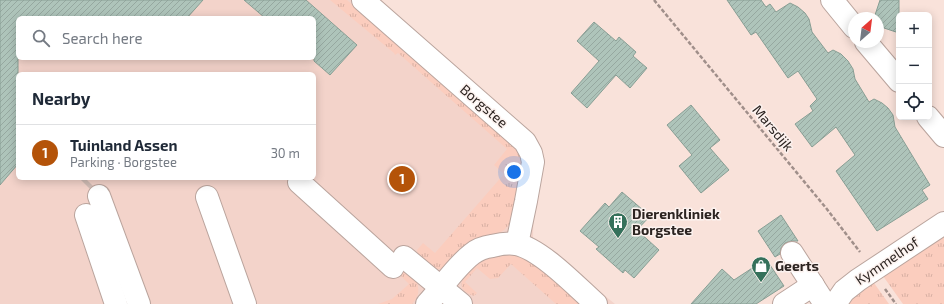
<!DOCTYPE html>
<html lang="en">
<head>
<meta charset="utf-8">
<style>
	:root { --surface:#fff; --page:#f6f6f7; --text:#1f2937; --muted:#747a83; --line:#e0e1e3; --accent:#b45309 }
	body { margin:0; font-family:"Exo 2",sans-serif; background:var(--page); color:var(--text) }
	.controls { position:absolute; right:12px; top:12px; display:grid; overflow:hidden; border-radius:6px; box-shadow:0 2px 10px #0003 }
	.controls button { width:36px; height:36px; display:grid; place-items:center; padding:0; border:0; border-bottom:1px solid var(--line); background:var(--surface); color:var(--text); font:20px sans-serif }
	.compass { position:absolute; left:848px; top:12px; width:36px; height:36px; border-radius:50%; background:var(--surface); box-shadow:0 2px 10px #0003; rotate:28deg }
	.you { position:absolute; left:514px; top:172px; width:14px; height:14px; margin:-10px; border:3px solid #fff; border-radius:50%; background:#1a73e8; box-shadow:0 0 0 6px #1a73e833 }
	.badge { display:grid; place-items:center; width:26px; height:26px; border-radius:50%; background:var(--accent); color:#fff; font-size:13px; font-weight:700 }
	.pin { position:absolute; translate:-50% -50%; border:2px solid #fff; box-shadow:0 1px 4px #0006 }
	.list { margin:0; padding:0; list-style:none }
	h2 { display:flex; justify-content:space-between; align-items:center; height:52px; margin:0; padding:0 16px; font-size:17px }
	h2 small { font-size:13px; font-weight:400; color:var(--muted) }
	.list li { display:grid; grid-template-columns:26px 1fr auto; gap:12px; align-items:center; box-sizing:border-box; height:56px; padding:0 16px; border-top:1px solid var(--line) }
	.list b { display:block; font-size:15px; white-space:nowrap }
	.list p { margin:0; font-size:13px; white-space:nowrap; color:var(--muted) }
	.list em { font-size:13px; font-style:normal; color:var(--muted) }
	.icon { flex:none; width:22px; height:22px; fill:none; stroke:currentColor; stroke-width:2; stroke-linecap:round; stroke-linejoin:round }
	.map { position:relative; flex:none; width:944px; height:304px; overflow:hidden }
	.search { position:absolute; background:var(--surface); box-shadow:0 2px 10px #0003; left:16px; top:16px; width:300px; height:44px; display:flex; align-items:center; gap:10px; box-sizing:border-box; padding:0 14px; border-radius:6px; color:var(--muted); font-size:15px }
	.panel { position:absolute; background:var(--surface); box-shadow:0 2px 10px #0003; left:16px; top:72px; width:300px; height:108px; border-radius:6px }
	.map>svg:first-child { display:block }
	.built { fill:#f3d3ca; fill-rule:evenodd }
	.grass { fill:url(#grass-tufts) }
	.building { fill:url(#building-hatch); stroke:#889e94 }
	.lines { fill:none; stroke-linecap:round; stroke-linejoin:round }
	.minor-tunnel { stroke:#d0bcb5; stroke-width:22; stroke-dasharray:22 11; stroke-linecap:butt }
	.minor-casing { stroke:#baa49d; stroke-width:24 }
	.path { stroke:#a08f8a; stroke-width:2.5; stroke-dasharray:4 2; stroke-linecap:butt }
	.minor { stroke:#fff; stroke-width:22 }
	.labels { text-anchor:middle; stroke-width:3; stroke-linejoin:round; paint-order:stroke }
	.street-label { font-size:14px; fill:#2c2421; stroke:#fcf2ef }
	.poi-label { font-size:14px; font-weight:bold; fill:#2c2421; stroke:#fcf2ef; text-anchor:start }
</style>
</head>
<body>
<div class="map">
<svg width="944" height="304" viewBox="0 0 944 304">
	<defs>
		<pattern id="grass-tufts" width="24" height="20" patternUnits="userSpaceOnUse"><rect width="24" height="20" fill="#fbcdbe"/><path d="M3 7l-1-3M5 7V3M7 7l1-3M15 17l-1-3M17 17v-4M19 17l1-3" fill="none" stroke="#d7b0a3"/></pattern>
		<pattern id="building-hatch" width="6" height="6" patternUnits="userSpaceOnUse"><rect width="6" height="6" fill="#aec4ba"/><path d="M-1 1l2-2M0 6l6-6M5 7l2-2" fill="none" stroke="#96a8a0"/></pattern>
	</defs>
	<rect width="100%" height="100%" fill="#f9e2da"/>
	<path class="built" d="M 0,0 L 352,0 L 535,151 L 533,238 L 615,304 L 0,304 ZM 18,18 L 314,18 L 314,58 L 18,58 ZM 18,74 L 314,74 L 314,178 L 18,178 Z"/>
	<g class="grass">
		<polygon points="330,0 347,0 517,148 523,166 511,223 504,230 491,238 467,245 461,248 449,265 443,269 436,269 418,256 417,250 423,243 435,253 504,174 494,165 507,149 398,53 395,55 394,53"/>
		<polygon points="944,237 944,304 903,304 883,276 941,238"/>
		<path d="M 503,255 C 507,255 512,255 516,256 C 539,262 564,289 582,304 L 556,304 L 511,264 L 498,278 L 490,279 L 477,268 L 465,282 L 477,293 L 474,296 C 448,288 469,269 482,261 C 488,258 496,256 503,255 Z"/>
		<path d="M 403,269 L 415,277 C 419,288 421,294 412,304 L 378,304 L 392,299 L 409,284 L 396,271 Z"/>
		<polygon points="874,283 889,304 847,304 853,297"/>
	</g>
	<g class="building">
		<polygon points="0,0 203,0 187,18 18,18 18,164 0,185"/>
		<polygon points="244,0 306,0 357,45 330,75 314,61 314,18 265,18"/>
		<polygon points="727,0 761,0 766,7 770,4 776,12 790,3 798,7 805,13 809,19 812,32 828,53 833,50 841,54 848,61 853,69 855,79 869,102 874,99 882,103 888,108 893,115 895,127 930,185 922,190 928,199 877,231 836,171 855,155 836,127 812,147 795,124 813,111 810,106 817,99 798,71 788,78 756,32 751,35"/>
		<polygon points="880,0 899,0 899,33 878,26 878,18 874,18"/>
		<polygon points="594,22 616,41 619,37 636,52 633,56 647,68 630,88 616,75 587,108 571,93 599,61 577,41"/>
		<polygon points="691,105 720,140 710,148 729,170 701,193 679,166 692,155 667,125"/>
		<polygon points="622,192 650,216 637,230 659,250 634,278 625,270 623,273 596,249 599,247 580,231 605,203 609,207"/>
		<polygon points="781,215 798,241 791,241 785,243 781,248 780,254 775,257 758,231"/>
		<polygon points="766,259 784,286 756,304 691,304 722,269 734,280"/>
	</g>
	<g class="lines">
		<polyline class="minor-tunnel" points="82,181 85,178"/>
		<defs>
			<g id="minor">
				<polyline points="363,0 525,142 531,153 533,162 526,201 517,244"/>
				<polyline points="832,0 854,27"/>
				<polyline points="866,42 899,81"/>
				<polyline points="928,117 944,136"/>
				<polyline points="299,182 393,267"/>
				<polyline points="99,196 139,304"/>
				<polyline points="207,197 245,304"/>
				<polyline points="86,215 116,304"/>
				<polyline points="792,253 825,304"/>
				<polyline points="404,257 461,304"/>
				<path d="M 427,304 C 442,288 455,267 472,254 C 477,250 485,247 492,246 C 500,244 508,243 516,244 C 541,249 577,287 596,304"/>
				<polyline points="784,304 813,285"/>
				<polyline points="835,304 844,291 858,280 944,223"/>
			</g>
		</defs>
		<use href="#minor" class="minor-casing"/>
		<g class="path">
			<polyline points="654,0 826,208 860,252"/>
			<polyline points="885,289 896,304"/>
		</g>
		<use href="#minor" class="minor"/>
	</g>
	<defs>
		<symbol id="building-pin" viewBox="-11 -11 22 30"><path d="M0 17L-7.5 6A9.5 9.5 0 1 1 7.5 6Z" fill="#35715b" stroke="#fcf2ef"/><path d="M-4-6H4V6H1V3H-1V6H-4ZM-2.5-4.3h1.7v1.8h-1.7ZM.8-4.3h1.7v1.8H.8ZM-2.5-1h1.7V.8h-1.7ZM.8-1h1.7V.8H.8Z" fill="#fff"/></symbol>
		<symbol id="shop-pin" viewBox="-11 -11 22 30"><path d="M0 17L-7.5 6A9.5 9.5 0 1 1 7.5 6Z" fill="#35715b" stroke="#fcf2ef"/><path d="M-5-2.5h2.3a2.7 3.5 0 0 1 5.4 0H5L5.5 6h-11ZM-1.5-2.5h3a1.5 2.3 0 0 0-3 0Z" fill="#fff"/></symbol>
	</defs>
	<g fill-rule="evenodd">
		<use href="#building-pin" x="607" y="211" width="22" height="30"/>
		<use href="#shop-pin" x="750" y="255" width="22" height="30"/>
	</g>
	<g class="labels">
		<g class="street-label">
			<text transform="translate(484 106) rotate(41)" y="5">Borgstee</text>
			<text transform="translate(773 128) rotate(50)" y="5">Marsdijk</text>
			<text transform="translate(887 261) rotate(-34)" y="5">Kymmelhof</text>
		</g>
		<g class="poi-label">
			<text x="632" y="219">Dierenkliniek<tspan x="632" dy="16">Borgstee</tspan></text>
			<text x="775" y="271">Geerts</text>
		</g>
	</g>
</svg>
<div class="controls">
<button>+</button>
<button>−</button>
<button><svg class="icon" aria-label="locate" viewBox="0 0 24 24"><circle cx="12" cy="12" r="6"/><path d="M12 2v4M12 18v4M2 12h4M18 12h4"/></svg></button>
</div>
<svg class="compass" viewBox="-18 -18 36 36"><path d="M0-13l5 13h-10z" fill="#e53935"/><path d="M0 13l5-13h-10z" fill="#747a83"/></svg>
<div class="you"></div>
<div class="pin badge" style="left:402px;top:179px">1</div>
<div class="search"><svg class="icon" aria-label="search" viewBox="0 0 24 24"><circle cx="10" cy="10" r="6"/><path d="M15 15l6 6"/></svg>Search here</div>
<section class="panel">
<h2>Nearby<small></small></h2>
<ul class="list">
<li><span class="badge">1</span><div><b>Tuinland Assen</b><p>Parking · Borgstee</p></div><em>30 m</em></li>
</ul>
</section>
</div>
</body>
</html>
